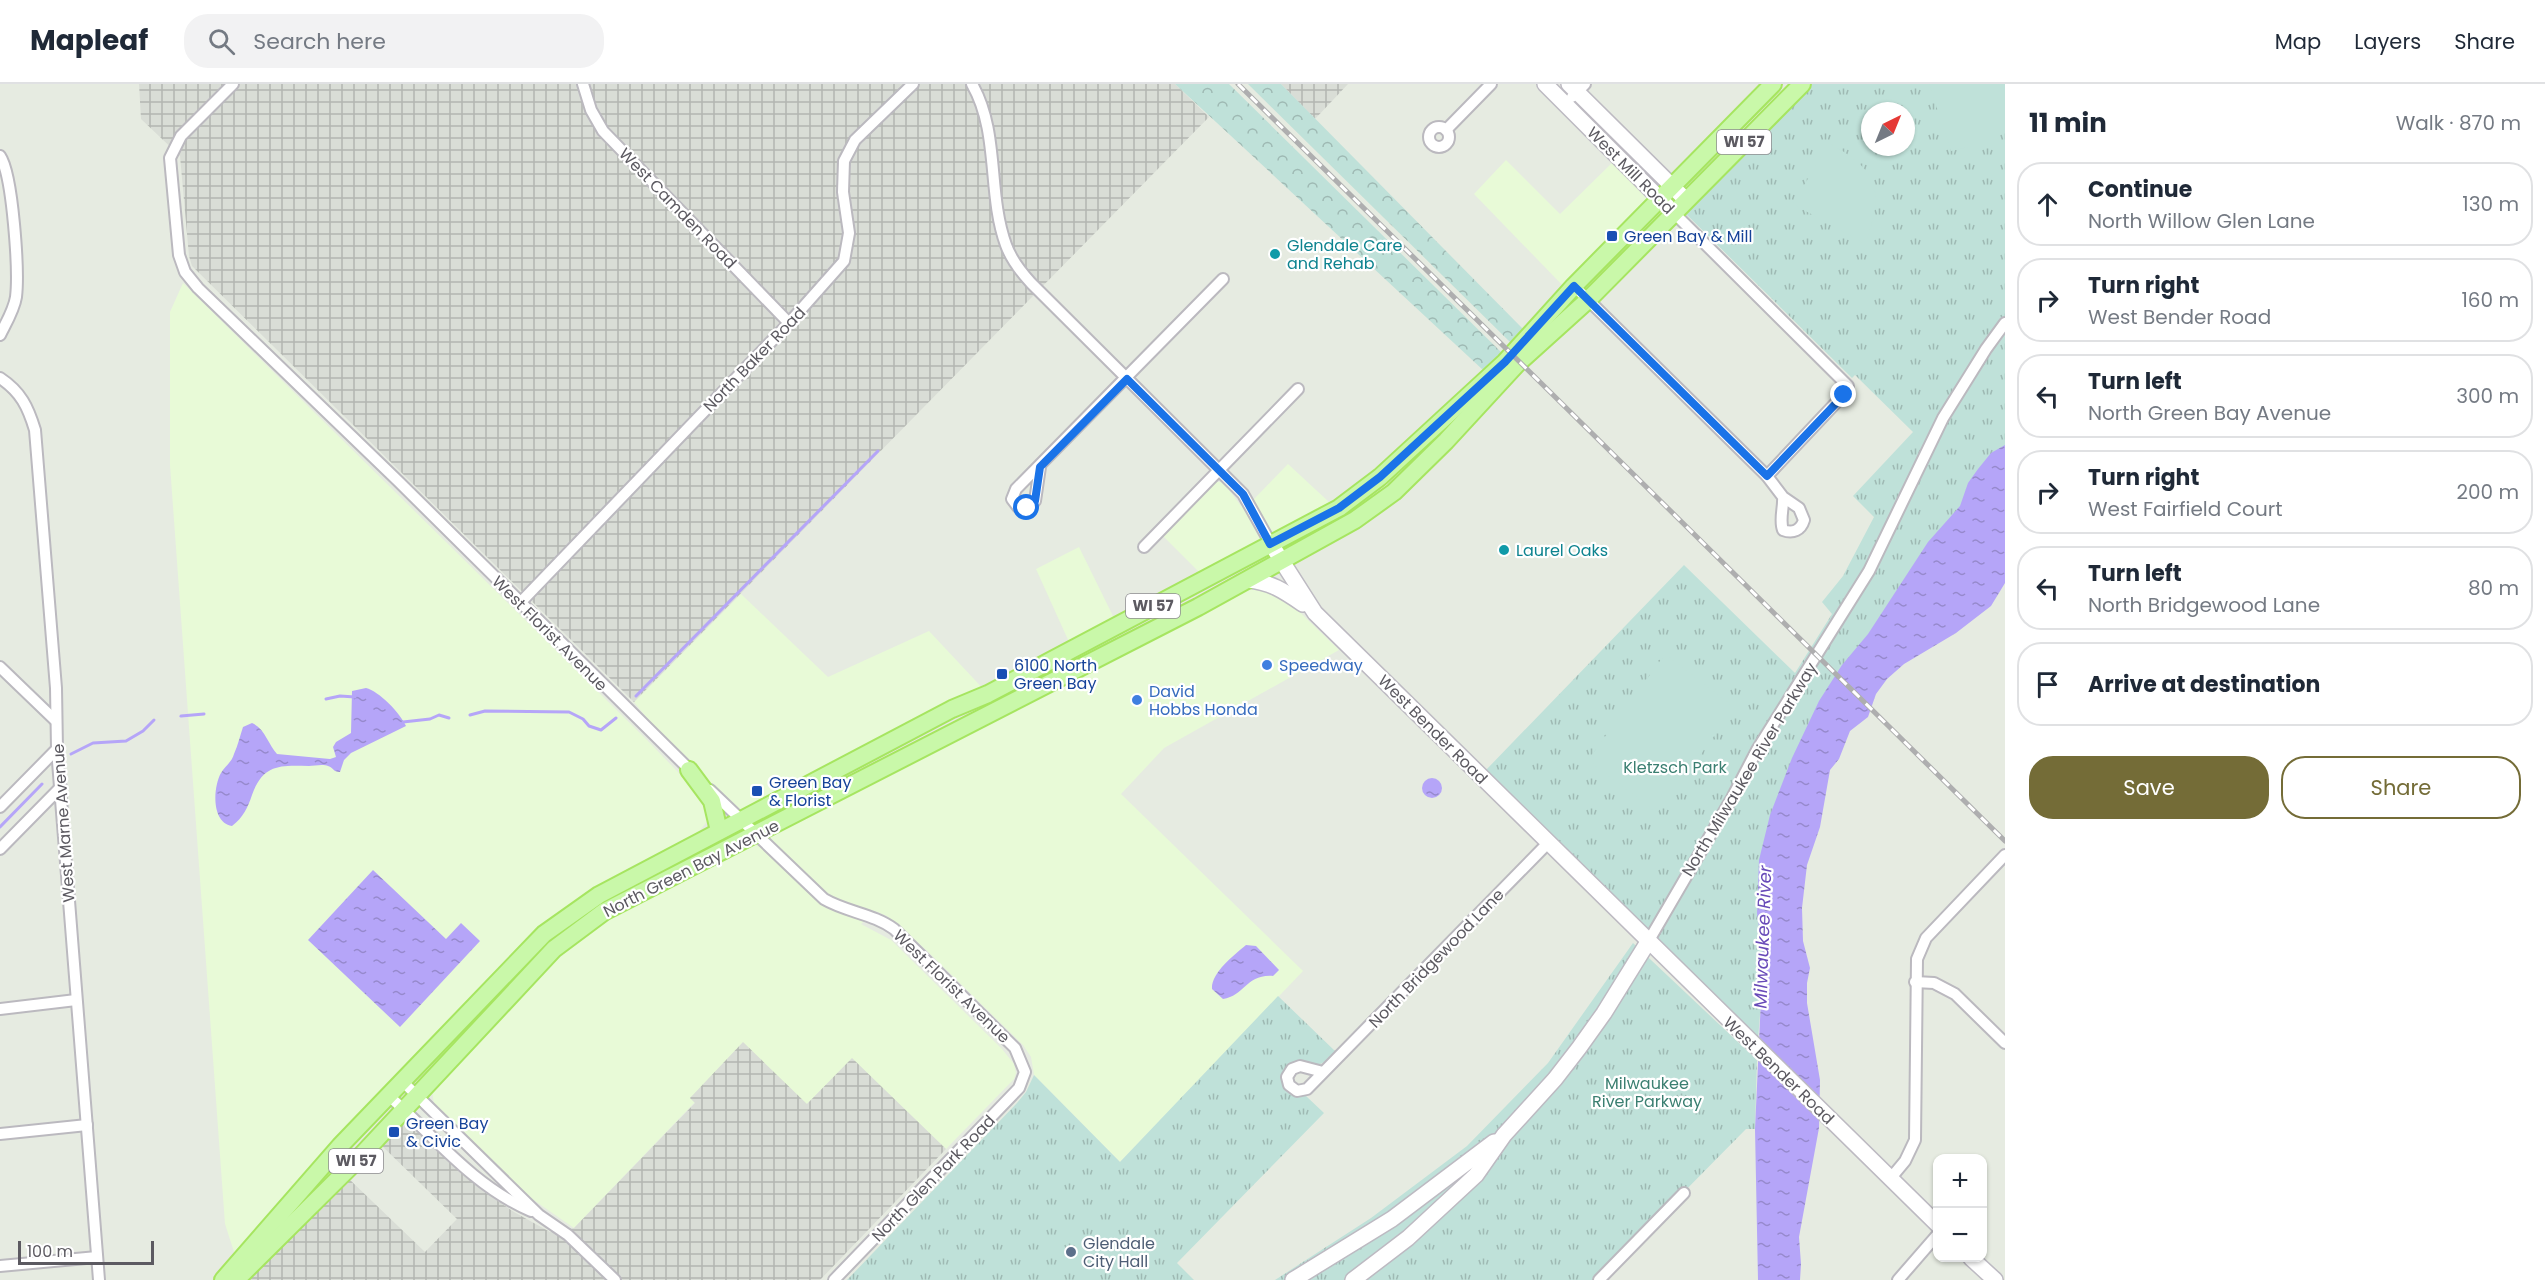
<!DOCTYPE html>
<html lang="en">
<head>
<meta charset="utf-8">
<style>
	:root { --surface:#fff; --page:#f2f2f3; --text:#1f2937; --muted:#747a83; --line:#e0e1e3; --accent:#746c37 }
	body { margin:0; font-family:Poppins,sans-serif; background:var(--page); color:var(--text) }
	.controls { position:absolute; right:18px; bottom:18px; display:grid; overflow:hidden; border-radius:12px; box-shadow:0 2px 4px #0004 }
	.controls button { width:54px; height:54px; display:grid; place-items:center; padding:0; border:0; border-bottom:2px solid var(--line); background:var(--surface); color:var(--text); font:30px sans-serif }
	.compass { position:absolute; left:1861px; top:18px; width:54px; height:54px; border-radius:50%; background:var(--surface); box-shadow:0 2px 4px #0004; rotate:43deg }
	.scale { position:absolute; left:18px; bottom:15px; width:136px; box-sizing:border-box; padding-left:6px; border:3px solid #5c5a61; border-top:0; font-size:16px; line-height:21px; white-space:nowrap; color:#5c5a61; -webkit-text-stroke:4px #fff; paint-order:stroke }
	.stop { position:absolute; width:18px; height:18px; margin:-14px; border:4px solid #1a73e8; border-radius:50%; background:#fff }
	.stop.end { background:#1a73e8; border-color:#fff; box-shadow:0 2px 6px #0008 }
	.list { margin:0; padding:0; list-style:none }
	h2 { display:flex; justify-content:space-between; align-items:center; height:78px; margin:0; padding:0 24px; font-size:26px }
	h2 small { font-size:20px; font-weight:400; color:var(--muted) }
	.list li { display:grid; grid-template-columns:39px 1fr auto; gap:18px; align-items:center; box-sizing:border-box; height:84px; margin:0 12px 12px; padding:0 12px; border:2px solid var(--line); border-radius:24px }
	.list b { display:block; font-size:22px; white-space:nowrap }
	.list p { margin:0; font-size:20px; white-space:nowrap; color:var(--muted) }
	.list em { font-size:20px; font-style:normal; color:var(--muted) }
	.actions { display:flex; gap:12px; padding:18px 24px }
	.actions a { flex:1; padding:14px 0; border:2px solid var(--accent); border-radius:24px; text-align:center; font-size:21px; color:var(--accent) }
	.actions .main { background:var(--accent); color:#fff }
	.icon { flex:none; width:33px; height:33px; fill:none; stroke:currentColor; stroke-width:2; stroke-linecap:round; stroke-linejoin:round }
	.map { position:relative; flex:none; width:2005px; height:1196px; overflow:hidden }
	header { display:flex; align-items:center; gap:36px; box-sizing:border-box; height:84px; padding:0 30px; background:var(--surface); border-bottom:2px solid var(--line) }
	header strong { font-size:28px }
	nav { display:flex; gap:33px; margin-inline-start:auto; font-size:21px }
	.search { width:420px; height:54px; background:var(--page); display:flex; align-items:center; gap:15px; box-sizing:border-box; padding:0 21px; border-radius:24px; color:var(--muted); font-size:22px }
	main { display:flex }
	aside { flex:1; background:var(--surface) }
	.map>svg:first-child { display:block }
	.commercial { fill:#e8fad7 }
	.industrial { fill:url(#industrial-grid) }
	.forest { fill:url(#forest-crowns) }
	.park { fill:url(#park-tufts); fill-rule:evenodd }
	.pitch { fill:#bfe1d9 }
	.water { fill:url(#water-ripples) }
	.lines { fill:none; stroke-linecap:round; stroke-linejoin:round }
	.stream { stroke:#b5a5f8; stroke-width:3 }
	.street-casing { stroke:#bbb9bf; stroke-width:14 }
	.secondary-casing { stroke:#bdbac2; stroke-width:18 }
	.primary-casing { stroke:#a6e560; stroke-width:20 }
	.street { stroke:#fff; stroke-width:10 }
	.secondary { stroke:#fff; stroke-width:15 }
	.primary { stroke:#c9f8a9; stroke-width:16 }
	.rail-casing { stroke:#aeaeaf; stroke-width:5 }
	.rail { stroke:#fff; stroke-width:3; stroke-dasharray:9; stroke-linecap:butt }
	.route { stroke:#1a73e8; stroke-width:8 }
	.transit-dot { fill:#1a4fb4; stroke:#fff; stroke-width:2 }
	.culture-dot { fill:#0f9aa8; stroke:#fff; stroke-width:2 }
	.shop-dot { fill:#3f7fe0; stroke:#fff; stroke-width:2 }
	.service-dot { fill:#5c6f8a; stroke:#fff; stroke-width:2 }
	.labels { text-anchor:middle; stroke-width:4.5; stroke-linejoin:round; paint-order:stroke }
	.shield { fill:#fff; stroke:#8d8c90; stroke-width:1.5 }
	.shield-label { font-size:15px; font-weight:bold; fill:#5c5a61 }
	.street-label { font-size:16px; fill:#5c5a61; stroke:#fff }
	.transit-label { font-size:16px; fill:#164399; stroke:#fff; text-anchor:start }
	.culture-label { font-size:16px; fill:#0d838f; stroke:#fff; text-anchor:start }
	.shop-label { font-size:16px; fill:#366cbe; stroke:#fff; text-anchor:start }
	.park-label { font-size:16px; fill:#3b7f71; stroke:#fff }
	.service-label { font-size:16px; fill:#4e5e75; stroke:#fff; text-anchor:start }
	.water-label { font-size:18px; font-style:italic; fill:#684ab8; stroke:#fff }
</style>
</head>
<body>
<header>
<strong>Mapleaf</strong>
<div class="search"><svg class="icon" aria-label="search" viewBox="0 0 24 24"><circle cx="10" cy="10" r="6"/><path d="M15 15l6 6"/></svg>Search here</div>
<nav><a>Map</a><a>Layers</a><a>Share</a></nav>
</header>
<main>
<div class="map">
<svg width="2005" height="1196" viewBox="0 0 2005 1196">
	<defs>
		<pattern id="industrial-grid" width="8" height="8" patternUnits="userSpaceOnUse" patternTransform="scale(1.5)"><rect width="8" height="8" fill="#d9ddd6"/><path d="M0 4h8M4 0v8" fill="none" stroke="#b3b6b1"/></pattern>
		<pattern id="forest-crowns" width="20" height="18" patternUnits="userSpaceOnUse" patternTransform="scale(1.5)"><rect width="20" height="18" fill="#bfe1d9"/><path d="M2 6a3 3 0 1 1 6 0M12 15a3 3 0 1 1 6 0" fill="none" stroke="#9eb9b3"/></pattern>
		<pattern id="park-tufts" width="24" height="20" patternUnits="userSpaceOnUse" patternTransform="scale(1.5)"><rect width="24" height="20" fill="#bfe1d9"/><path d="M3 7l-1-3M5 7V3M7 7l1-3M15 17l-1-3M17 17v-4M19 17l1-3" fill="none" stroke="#9eb9b3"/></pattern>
		<pattern id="water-ripples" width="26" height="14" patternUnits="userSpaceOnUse" patternTransform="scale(1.5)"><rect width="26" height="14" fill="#b5a5f8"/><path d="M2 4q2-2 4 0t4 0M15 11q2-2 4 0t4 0" fill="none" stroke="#9689cc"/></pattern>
	</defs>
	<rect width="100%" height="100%" fill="#e6ebe1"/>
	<g class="commercial">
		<polygon points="1618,73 1659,114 1569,208 1474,110 1506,76 1560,130"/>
		<polygon points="183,199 647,656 705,716 709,735 697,750 629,784 584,811 544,841 512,870 368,1023 236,1174 225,1140 170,381 170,228"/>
		<polygon points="1288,380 1329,418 1292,442 1200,489 1163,452 1215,398 1223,398 1241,422 1254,415"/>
		<polygon points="1079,463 1114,534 1069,558 1036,485"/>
		<polygon points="1255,501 1283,512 1339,566 1164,664 1121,710 1303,887 1120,1078 1034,991 1031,973 1023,961 923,863 887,832 875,827 861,840 891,856 1002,965 1014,980 1016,989 1014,995 946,1065 852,975 807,1020 690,1014 695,1018 574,1144 525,1110 434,1020 432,1006 531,899 566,868 608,835 1242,505"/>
		<polygon points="741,510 828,593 929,547 988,610 740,735 689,686 634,618"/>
	</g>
	<g class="industrial">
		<polygon points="139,0 1175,0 1209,33 634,618 192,182 189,172 180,72 141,35"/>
		<polygon points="1281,0 1348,0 1315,35"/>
		<polygon points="743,958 807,1020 852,974 946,1065 820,1196 243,1196 348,1094 425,1168 457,1135 380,1060 403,1040 416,1044 480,1105 514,1128 550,1148 574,1144 695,1019 690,1014"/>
	</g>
	<g class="forest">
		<polygon points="1175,0 1229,0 1502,269 1483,286"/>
		<polygon points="1248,0 1281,0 1526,248 1510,258"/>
	</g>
	<g class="park">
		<path d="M 1812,0 L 2005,0 L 2005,423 L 1833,638 L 1761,919 L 1758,955 L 1486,686 L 1684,481 L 1795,589 L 1832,530 L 1822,518 L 1843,492 L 1874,433 L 1853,412 L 1913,348 L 1855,291 L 1852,294 L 1685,129 ZM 1870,27 L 1906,27 L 1906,63 L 1870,63 Z"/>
		<polygon points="1633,859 1757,976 1755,1045 1746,1045 1597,1196 1275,1196 1371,1134 1467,1062 1548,979"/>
		<path d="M 1278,912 L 1335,967 C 1331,971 1326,978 1320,980 C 1306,984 1302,970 1287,984 L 1296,1011 L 1306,1012 L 1324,1029 L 1177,1179 L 1194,1196 L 847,1196 L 1017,1019 L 1026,1008 L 1034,991 L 1120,1078 Z"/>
	</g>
	<g class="pitch">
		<polygon points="1929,0 2005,0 2005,26 1991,47 1973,62 1951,67"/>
		<path d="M 1829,59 C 1880,87 1884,107 1865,160 L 1793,120 Z"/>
		<polygon points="1665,570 1735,624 1657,729 1588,676"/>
	</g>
	<g class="water">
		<polygon points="2005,361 2005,499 1991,522 1956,549 1904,580 1887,595 1876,610 1868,633 1850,647 1839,675 1830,686 1820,743 1807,781 1802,824 1803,857 1810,884 1807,899 1807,919 1820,996 1819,1044 1799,1153 1801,1180 1800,1196 1758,1196 1755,1045 1763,871 1757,829 1759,776 1770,731 1792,674 1819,617 1842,581 1868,550 1928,458 1960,422 1968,399 1978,385 1991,369"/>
		<path d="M 366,604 C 379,607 400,629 406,642 L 351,669 L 344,676 L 340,688 C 333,688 334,684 328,682 C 323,680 314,682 309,682 C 280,681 263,680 252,711 C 248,723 243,734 232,742 C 211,739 213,703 221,689 C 225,682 232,678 234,670 C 238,661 240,652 243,643 L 252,639 C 265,645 268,660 277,670 L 330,675 L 336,673 L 333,663 L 336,658 L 351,649 L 352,607 Z"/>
		<circle cx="1432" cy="704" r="10"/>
		<polygon points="373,786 446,855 461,839 480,857 400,943 308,856"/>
		<path d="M 1246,861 L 1256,862 L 1279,886 L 1273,892 C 1246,890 1245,912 1223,915 L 1212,905 C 1211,889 1234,871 1246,861 Z"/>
	</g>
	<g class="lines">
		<g class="stream">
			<polyline points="636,612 878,367"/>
			<polyline points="326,615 340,612 355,613"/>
			<polyline points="470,631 485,627 569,628 583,635 589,642 601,646 616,634"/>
			<polyline points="181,632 204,630"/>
			<polyline points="403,638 430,635 439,631 449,634"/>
			<polyline points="71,670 93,659 126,657 143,647 154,636"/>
			<polyline points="0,743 42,700"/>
		</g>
		<defs>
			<g id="street">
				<polyline points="233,0 181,52 170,74 179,171 185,188 198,204 397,396 693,689"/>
				<polyline points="583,0 591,26 603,47 789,239"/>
				<path d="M 972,0 C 1000,49 987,109 1006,161 C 1011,175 1021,188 1031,199 L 1243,410 L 1271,460"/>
				<polyline points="1572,13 1585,0"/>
				<circle cx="1439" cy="53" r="10"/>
				<polyline points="1446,46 1491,0"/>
				<path d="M 0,72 C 13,91 19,188 16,213 C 14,226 6,239 0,251"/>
				<polyline points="1674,129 1848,302 1848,306 1767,392"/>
				<path d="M 1574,202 L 1767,392 L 1783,413 L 1799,424 L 1804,436 C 1801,446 1793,450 1783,446 C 1779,436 1784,423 1783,413"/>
				<path d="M 0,294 C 21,308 28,323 35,346 L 56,604 L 57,665 L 99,1196"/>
				<polyline points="1040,383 1035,417 1027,424 1018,423 1012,415 1016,405 1223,195"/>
				<polyline points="1144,463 1298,305"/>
				<polyline points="520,519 789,239 844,177 849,149 843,108 844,77 855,56 913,0"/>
				<polyline points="0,583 55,636"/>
				<path d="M 710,706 L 824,815 C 846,828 874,830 894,845 L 1015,964 L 1025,988 L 1019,1004 L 834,1196"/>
				<polyline points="0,723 57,665"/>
				<polyline points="0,765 61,703"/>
				<polyline points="1648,858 1732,714 1757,666 1869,487 1943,334 1986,265 2005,239"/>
				<polyline points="1915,898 1934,899 1955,910 2005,959"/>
				<polyline points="0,925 76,916"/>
				<polyline points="1323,988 1300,982 1292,985 1287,993 1289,1001 1297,1007 1307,1005 1548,759"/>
				<polyline points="402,997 539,1131 568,1151 615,1196"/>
				<path d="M 388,1011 C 434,1052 473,1102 531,1127"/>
				<polyline points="0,1050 87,1041"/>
				<polyline points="1890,1095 1905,1077 1915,1056 1917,875 1926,854 2005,771"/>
				<polyline points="0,1182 97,1173"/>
				<polyline points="1599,1196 1684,1109"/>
				<polyline points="1898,1196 1938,1150"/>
			</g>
			<g id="secondary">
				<polyline points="1545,0 1674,129"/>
				<polyline points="1569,0 1686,116"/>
				<polyline points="1271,460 1315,529 1938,1141"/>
				<path d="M 1248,496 C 1271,498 1284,507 1303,520"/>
				<polyline points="1971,1174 1995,1196"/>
				<polyline points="1293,1196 1392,1135 1494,1058"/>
				<polyline points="1353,1196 1408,1154 1476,1091 1504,1051 1555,995 1579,964 1604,929 1648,858"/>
			</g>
			<g id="primary">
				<polyline points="689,686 712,717 719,747"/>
				<polyline points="223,1196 340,1062 544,850 599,811 952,625 988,610 1339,424 1380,393 1505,278 1574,202 1773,0"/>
				<polyline points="236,1196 356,1077 554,865 605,827 1198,523 1355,436 1394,408 1446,357 1517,280 1588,216 1802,0"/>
			</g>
		</defs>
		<use href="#street" class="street-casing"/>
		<use href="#secondary" class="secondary-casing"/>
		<use href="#primary" class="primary-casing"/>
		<use href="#street" class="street"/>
		<use href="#secondary" class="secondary"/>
		<use href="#primary" class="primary"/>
		<defs>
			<polyline id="rail" points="1238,0 2005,757"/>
		</defs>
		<use href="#rail" class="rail-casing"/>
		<use href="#rail" class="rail"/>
	</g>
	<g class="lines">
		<polyline class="route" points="1027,424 1035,417 1040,383 1127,295 1243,410 1270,460 1339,424 1380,393 1505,278 1574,202 1767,392 1844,311"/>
	</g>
	<g class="transit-dot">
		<rect x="1606" y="146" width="12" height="12" rx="3"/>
		<rect x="996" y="584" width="12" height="12" rx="3"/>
		<rect x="751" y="701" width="12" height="12" rx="3"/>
		<rect x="388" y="1042" width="12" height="12" rx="3"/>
	</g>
	<g class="culture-dot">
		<circle cx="1275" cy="170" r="6"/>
		<circle cx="1504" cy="466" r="6"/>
	</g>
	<g class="shop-dot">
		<circle cx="1267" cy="581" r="6"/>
		<circle cx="1137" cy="616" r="6"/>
	</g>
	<circle class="service-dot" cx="1071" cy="1168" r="6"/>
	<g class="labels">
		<g class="shield">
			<rect x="1717" y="46" width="54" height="24" rx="4.5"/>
			<rect x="1126" y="510" width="54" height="24" rx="4.5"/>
			<rect x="329" y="1065" width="54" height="24" rx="4.5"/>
		</g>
		<g class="shield-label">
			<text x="1744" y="63">WI 57</text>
			<text x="1153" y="527">WI 57</text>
			<text x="356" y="1082">WI 57</text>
		</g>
		<g class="street-label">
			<text transform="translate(1631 86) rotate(45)" y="6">West Mill Road</text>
			<text transform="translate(678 124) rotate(46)" y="6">West Camden Road</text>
			<text transform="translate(754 275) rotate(-46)" y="6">North Baker Road</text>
			<text transform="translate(550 549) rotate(45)" y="6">West Florist Avenue</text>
			<text transform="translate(1433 645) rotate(45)" y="6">West Bender Road</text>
			<text transform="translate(1749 685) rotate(-59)" y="6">North Milwaukee River Parkway</text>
			<text transform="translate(63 739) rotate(-94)" y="6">West Marne Avenue</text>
			<text transform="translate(691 784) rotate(-27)" y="6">North Green Bay Avenue</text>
			<text transform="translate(1436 874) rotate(-46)" y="6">North Bridgewood Lane</text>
			<text transform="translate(952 902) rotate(44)" y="6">West Florist Avenue</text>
			<text transform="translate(1779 986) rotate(44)" y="6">West Bender Road</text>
			<text transform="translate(933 1094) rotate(-46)" y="6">North Glen Park Road</text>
		</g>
		<g class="transit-label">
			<text x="1624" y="158">Green Bay &amp; Mill</text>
			<text x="1014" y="587">6100 North<tspan x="1014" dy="18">Green Bay</tspan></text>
			<text x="769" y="704">Green Bay<tspan x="769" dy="18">&amp; Florist</tspan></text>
			<text x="406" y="1045">Green Bay<tspan x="406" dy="18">&amp; Civic</tspan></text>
		</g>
		<g class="culture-label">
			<text x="1287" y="167">Glendale Care<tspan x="1287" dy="18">and Rehab</tspan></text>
			<text x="1516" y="472">Laurel Oaks</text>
		</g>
		<g class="shop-label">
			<text x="1279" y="587">Speedway</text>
			<text x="1149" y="613">David<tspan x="1149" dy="18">Hobbs Honda</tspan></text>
		</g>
		<g class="park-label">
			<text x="1675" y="689">Kletzsch Park</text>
			<text x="1647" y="1005">Milwaukee<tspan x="1647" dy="18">River Parkway</tspan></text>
		</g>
		<g class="service-label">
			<text x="1083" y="1165">Glendale<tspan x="1083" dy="18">City Hall</tspan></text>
		</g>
		<g class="water-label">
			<text transform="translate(1763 853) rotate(-88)" y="6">Milwaukee River</text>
		</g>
	</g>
</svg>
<div class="controls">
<button>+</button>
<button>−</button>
</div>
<svg class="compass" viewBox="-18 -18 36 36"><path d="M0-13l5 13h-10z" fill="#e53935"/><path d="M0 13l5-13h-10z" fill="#747a83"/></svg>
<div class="scale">100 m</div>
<div class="stop" style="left:1027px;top:424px"></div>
<div class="stop end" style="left:1844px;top:311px"></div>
</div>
<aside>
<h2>11 min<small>Walk · 870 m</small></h2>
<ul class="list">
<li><svg class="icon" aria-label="ahead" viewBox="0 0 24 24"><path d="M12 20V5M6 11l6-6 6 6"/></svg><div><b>Continue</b><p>North Willow Glen Lane</p></div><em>130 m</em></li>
<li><svg class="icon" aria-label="right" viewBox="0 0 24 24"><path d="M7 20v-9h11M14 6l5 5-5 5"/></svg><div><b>Turn right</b><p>West Bender Road</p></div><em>160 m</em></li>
<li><svg class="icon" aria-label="left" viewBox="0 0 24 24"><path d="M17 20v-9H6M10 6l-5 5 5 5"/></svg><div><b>Turn left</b><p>North Green Bay Avenue</p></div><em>300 m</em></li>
<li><svg class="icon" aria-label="right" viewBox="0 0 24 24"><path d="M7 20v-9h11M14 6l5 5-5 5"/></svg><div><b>Turn right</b><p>West Fairfield Court</p></div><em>200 m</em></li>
<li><svg class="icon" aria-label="left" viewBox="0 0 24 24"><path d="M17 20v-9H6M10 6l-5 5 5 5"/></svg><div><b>Turn left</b><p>North Bridgewood Lane</p></div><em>80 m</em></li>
<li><svg class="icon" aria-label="arrive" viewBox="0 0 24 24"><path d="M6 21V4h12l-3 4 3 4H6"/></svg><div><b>Arrive at destination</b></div></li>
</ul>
<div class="actions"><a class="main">Save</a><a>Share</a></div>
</aside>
</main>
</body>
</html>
